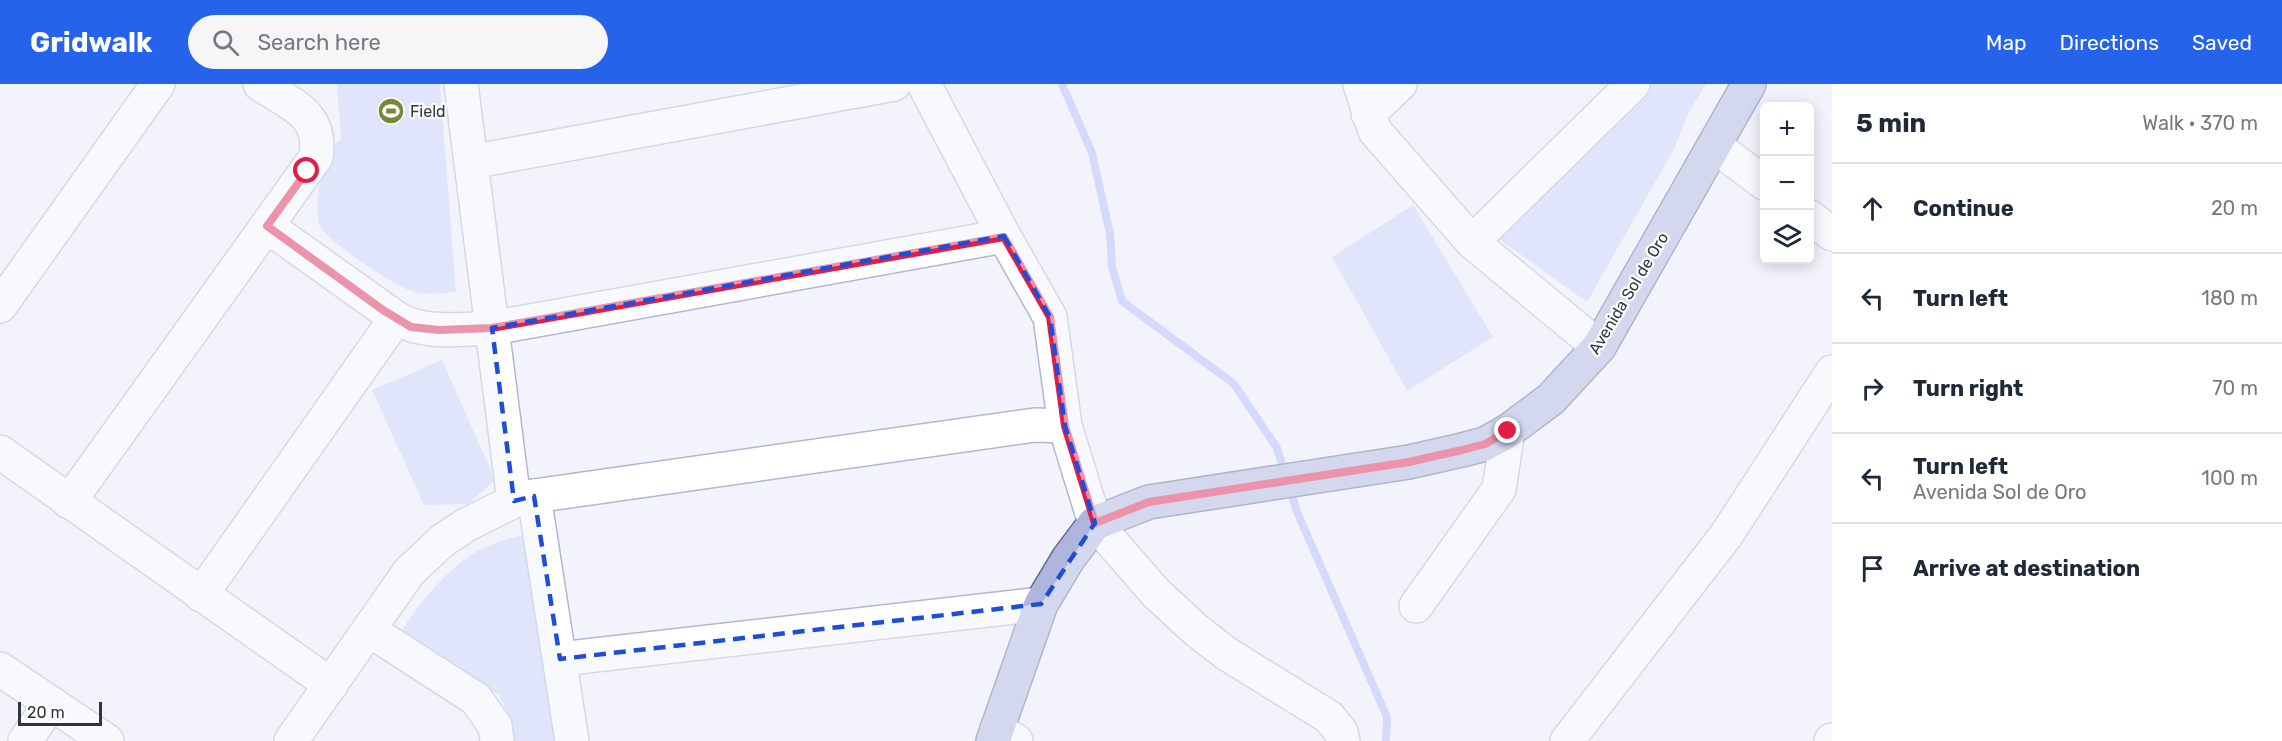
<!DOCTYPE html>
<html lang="en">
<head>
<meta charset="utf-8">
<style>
	:root { --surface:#fff; --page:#f6f6f7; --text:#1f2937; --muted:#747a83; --line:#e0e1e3; --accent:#2563eb }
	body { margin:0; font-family:Rubik,sans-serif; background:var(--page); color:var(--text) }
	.controls { position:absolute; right:18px; top:18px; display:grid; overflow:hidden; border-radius:9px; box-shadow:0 3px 15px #0003 }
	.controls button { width:54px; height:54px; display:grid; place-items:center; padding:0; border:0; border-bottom:2px solid var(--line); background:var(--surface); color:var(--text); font:30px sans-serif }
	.scale { position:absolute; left:18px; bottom:15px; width:84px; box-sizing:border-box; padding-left:6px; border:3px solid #323440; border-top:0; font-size:16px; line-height:21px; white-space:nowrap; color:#323440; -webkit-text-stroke:4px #fff; paint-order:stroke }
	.stop { position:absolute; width:18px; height:18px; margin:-14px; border:4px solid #e11d48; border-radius:50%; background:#fff }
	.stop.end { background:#e11d48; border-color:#fff; box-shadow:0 2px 6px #0008 }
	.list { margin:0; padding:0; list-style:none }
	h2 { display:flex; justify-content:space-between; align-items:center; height:78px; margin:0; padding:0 24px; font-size:26px }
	h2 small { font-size:20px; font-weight:400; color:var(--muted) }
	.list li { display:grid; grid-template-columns:39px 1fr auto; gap:18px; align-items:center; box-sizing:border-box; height:90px; padding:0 24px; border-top:2px solid var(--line) }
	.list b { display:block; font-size:22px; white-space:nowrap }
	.list p { margin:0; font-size:20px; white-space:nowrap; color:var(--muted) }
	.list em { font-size:20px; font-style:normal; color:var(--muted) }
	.icon { flex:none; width:33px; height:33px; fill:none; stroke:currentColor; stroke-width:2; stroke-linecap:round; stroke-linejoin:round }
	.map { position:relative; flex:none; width:1832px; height:657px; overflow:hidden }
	header { display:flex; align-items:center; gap:36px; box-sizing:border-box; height:84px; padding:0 30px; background:var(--accent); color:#fff }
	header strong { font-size:28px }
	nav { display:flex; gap:33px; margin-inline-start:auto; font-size:21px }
	.search { width:420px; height:54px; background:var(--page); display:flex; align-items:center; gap:15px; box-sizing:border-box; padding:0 21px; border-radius:33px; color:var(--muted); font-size:22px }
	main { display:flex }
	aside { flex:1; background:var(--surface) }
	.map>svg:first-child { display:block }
	.green { fill:#ccd3fb }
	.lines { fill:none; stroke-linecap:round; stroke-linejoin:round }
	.stream { stroke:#b1bbfc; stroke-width:8 }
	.minor-casing { stroke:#b0b6d4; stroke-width:36 }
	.major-casing { stroke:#616897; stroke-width:36 }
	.minor { stroke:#fff; stroke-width:33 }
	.major { stroke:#b0b5dd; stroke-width:33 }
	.route { stroke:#e11d48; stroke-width:8 }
	.marked { fill:none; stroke:#1d4ed8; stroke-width:4.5; stroke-dasharray:12 8; stroke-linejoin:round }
	.labels { text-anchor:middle; stroke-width:4.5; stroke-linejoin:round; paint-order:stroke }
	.poi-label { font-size:16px; fill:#323440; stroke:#fff; text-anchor:start }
	.street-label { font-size:16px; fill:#323440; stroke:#fff }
</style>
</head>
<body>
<header>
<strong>Gridwalk</strong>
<div class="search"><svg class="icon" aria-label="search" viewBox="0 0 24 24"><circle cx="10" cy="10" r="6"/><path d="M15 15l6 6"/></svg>Search here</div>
<nav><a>Map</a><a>Directions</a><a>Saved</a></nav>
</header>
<main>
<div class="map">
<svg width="1832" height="657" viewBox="0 0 1832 657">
	<rect width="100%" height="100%" fill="#f3f4fb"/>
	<g class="green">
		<path d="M 337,0 L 440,0 L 456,208 C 443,209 423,212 411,207 C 394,201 323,155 319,140 C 315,126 318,108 321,94 C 324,79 327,65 341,55 Z"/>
		<polygon points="1650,0 1706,0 1689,28 1674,65 1587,218 1499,155"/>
		<polygon points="1413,121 1493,253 1407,307 1332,173"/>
		<polygon points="442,276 495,396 468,420 424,421 372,306"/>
		<path d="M 523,451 L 556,657 L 513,657 L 511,636 L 499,611 L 399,550 C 423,515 451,477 492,460 C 502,456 513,454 523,451 Z"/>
	</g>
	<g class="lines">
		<g class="stream">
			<polyline points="1062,0 1092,69 1110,150 1112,183 1122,217 1234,300 1277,364 1285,390"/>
			<polyline points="1289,402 1297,428 1387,633 1386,657"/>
		</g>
		<defs>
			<g id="minor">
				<polyline points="461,0 514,417"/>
				<polyline points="924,0 1004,152 1050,233 1065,342 1095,439 1156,509 1196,546 1227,570 1329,633 1341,648 1343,657"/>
				<polyline points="1360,0 1375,47 1472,158 1599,263"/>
				<polyline points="1368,30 1400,0"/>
				<polyline points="1715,62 1764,99"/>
				<polyline points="471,78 894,0"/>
				<polyline points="1810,133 1832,150"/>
				<path d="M 267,142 L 396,234 C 425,251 459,245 492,244 L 1004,152"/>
				<polyline points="1472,158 1633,0"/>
				<polyline points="0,222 158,0"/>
				<polyline points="0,368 331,601"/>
				<polyline points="534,412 572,657"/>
				<path d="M 69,418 L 316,73 C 323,29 291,21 260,0"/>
				<polyline points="201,511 396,234"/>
				<polyline points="1416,522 1499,405 1508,347"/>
				<polyline points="369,546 476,615 495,642 497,657"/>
				<polyline points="560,575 1041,520"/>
				<polyline points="0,585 107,657"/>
				<polyline points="997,645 1016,657"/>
				<polyline points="25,657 51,619"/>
				<polyline points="291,657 409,488 442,457 466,441 514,417 534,412 1035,341 1065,342"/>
				<polyline points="1567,657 1727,450 1832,288"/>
				<polyline points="1831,657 1832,656"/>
			</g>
			<polyline id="major" points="993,657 1041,520 1068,475 1095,439 1149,418 1409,378 1462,366 1485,360 1508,347 1551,315 1599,263 1749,0"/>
		</defs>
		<use href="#minor" class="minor-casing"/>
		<use href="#major" class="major-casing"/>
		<use href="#minor" class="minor"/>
		<use href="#major" class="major"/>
	</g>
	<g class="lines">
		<polyline class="route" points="307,87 267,142 383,226 411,243 439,246 492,244 1004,153 1050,233 1065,342 1095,439 1149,418 1409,378 1462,366 1485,360 1508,347"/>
	</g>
	<path d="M0 0H1832V657H0ZM 1004,152 L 1050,233 L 1065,342 L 1095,439 L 1041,520 L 560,575 L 534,412 L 514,417 L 492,244 Z" fill="#f3f4fb" fill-opacity=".55" fill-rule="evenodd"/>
	<path class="marked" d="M 1004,152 L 1050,233 L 1065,342 L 1095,439 L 1041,520 L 560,575 L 534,412 L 514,417 L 492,244 Z"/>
	<defs>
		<symbol id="stadium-disc" viewBox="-11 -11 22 22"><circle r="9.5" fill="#788836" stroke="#fff"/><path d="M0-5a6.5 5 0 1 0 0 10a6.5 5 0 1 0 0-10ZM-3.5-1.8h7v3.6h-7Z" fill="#fff"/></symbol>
	</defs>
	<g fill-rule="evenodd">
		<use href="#stadium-disc" x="376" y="12" width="30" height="30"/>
	</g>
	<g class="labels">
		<g class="poi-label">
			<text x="410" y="33">Field</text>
		</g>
		<g class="street-label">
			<text transform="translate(1628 209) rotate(-59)" y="6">Avenida Sol de Oro</text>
		</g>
	</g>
</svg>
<div class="controls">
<button>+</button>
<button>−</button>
<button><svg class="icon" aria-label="layers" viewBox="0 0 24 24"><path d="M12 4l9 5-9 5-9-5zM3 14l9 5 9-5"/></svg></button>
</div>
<div class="scale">20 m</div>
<div class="stop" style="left:307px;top:87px"></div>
<div class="stop end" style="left:1508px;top:347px"></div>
</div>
<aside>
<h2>5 min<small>Walk · 370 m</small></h2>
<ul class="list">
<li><svg class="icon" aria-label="ahead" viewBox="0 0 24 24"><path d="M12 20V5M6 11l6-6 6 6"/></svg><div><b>Continue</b></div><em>20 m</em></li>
<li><svg class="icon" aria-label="left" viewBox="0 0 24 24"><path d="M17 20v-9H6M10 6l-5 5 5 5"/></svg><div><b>Turn left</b></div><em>180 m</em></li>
<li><svg class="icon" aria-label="right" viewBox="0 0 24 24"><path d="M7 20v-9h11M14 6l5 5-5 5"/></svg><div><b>Turn right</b></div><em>70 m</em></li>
<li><svg class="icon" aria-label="left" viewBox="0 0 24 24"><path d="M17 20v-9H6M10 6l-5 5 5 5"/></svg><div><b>Turn left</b><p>Avenida Sol de Oro</p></div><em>100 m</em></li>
<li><svg class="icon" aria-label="arrive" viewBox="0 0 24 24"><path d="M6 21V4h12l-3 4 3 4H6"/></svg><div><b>Arrive at destination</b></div></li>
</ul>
</aside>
</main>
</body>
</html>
